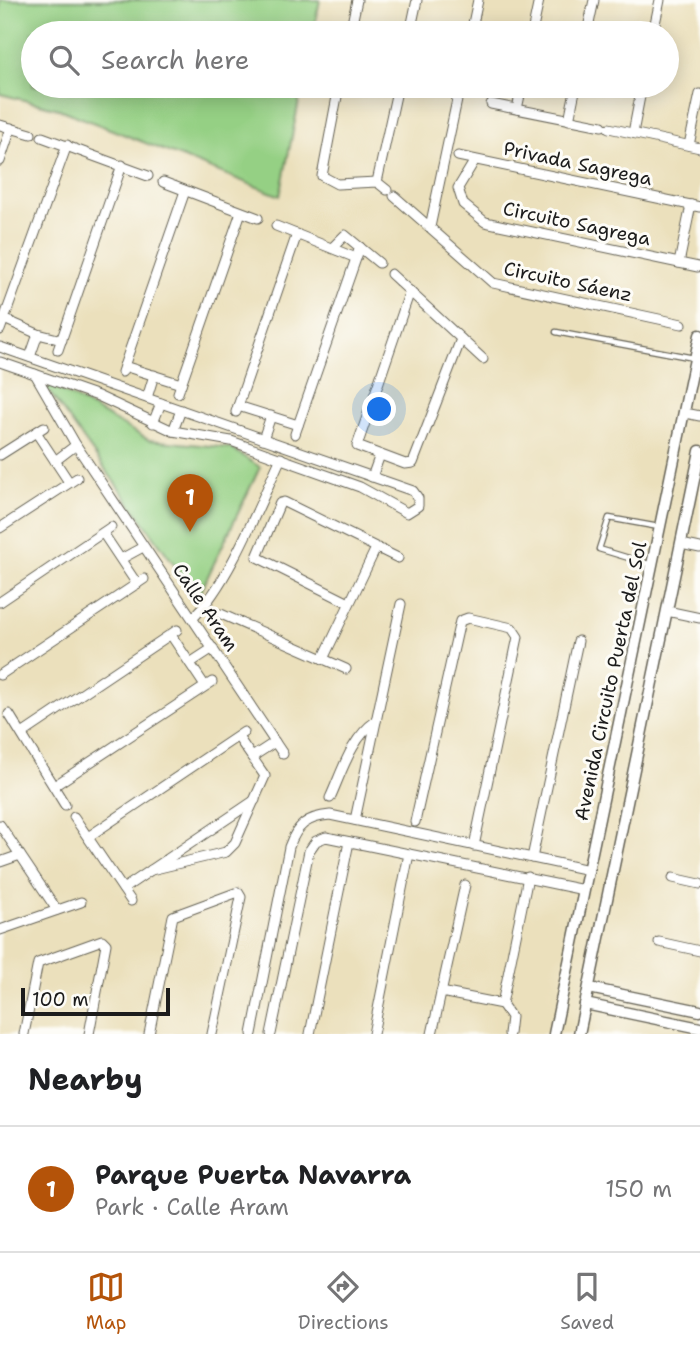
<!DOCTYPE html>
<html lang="en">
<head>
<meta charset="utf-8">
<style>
	:root { --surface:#fff; --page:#f6f6f6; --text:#202124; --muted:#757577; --line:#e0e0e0; --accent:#b45309 }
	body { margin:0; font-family:"Shantell Sans",sans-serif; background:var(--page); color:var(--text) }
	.scale { position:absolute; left:21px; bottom:18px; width:149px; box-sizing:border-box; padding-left:7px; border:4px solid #1c1c1c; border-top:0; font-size:19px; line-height:24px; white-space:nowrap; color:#1c1c1c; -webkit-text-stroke:5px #fdfcf7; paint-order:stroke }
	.you { position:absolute; left:380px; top:410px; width:24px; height:24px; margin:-18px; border:5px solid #fff; border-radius:50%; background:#1a73e8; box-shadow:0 0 0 10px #1a73e833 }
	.badge { display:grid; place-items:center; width:46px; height:46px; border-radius:50%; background:var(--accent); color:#fff; font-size:23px; font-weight:700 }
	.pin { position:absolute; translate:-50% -58px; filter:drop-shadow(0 2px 4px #0008) }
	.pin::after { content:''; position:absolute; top:37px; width:24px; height:21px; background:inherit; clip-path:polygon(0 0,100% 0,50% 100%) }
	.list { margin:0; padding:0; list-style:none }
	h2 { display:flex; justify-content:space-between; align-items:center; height:91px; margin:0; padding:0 28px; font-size:30px }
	h2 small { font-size:23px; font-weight:400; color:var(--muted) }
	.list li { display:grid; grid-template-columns:46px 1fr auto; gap:21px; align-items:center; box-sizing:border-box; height:126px; padding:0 28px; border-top:2px solid var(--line) }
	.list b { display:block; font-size:26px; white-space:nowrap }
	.list p { margin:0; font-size:23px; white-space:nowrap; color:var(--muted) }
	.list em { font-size:23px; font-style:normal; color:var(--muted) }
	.icon { flex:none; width:38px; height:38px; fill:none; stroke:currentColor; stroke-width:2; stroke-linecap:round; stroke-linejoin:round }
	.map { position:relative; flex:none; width:700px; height:1034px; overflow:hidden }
	.search { position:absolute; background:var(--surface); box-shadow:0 4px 18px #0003; left:21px; right:21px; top:21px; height:77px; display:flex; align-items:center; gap:18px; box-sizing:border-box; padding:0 24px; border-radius:38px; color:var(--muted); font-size:26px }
	.sheet { height:217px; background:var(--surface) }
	nav { display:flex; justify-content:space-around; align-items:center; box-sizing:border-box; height:98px; border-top:2px solid var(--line); background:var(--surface); font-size:19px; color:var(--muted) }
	nav a { display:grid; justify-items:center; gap:4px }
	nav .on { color:var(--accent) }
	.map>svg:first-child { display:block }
	.green { fill:#95d084; stroke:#587650; stroke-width:2 }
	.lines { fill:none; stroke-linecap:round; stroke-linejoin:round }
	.service-casing { stroke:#646154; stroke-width:7 }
	.minor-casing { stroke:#646154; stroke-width:11 }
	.tertiary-casing { stroke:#646154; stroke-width:13 }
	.service { stroke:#fff; stroke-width:4.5 }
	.minor { stroke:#fff; stroke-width:9 }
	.tertiary { stroke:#fff; stroke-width:10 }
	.labels { text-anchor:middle; stroke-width:6; stroke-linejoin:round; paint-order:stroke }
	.street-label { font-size:19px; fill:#1c1c1c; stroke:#fdfcf7 }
</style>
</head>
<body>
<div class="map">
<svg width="700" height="1034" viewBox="0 0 700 1034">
	<rect width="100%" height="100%" fill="#fdfcf7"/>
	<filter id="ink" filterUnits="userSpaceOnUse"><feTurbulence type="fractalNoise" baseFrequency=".0143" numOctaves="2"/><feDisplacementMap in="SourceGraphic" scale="14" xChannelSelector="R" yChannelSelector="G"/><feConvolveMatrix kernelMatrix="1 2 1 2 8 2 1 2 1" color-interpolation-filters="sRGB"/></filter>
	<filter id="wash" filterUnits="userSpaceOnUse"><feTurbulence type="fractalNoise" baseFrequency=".00686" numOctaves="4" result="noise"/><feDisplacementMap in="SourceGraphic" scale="28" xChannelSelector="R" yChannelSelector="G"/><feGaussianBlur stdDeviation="1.57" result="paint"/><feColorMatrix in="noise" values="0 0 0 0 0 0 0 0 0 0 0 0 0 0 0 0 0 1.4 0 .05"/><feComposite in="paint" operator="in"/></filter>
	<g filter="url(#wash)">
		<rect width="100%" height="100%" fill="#ebe0bc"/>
		<g class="green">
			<polygon points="0,0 320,0 313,33 33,33 33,86 302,86 280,196 59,109 0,94"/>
			<polygon points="39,378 149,440 230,448 260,467 198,597"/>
		</g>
	</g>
	<g filter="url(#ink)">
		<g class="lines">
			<defs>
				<g id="service">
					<polyline points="556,332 694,358"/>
					<polyline points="652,565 599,549 609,518 659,527"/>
				</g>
				<g id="minor">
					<polyline points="350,33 357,0"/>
					<polyline points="410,33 417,0"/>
					<polyline points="471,33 478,0"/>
					<polyline points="532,33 539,0"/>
					<polyline points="587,33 594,0"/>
					<polyline points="653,33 660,0"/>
					<polyline points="339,86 322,176 337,184 377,182 387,190"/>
					<polyline points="491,104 602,126"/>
					<polyline points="517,109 522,86"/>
					<polyline points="569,120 576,86"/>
					<polyline points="0,125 31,134"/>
					<polyline points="609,128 700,148"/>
					<polyline points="633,133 642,86"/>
					<polyline points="42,137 148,176"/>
					<polyline points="689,145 700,94"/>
					<polyline points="458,156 700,207"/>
					<polyline points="475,160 458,188 463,204 485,222 698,267"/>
					<polyline points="0,161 11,128"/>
					<polyline points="163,182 258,218"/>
					<polyline points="377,182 398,86"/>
					<polyline points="394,196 493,283 682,324"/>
					<polyline points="276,226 356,258"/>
					<polyline points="430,227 460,86"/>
					<polyline points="332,248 345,235 379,263"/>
					<polyline points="679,263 691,205"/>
					<polyline points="391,274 483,359"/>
					<polyline points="410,291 357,446 405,464 413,463 461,339"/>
					<polyline points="4,319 38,334 62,340"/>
					<polyline points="0,330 67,145"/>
					<polyline points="0,347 413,491 418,498 418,506 407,513 360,487 231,441 173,431 98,396 0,362"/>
					<polyline points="58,350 122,165"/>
					<polyline points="30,357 38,334"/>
					<polyline points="124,366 181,384"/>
					<polyline points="122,372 185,191"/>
					<polyline points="35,374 76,445 283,754"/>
					<polyline points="178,393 241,212"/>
					<polyline points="147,398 154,375"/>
					<polyline points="238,406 298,425"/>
					<polyline points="236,412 297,234"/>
					<polyline points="685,413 700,416"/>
					<polyline points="153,423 161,403"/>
					<polyline points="173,431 181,410"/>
					<polyline points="36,432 69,482"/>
					<polyline points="295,434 360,247"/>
					<polyline points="263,439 271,416"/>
					<polyline points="0,455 44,427"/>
					<polyline points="55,461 76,445"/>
					<polyline points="372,477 380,455"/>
					<polyline points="0,528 77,478"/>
					<polyline points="103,533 137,584"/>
					<polyline points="681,544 700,548"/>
					<polyline points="121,559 143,547"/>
					<polyline points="0,602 111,527"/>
					<polyline points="349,603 257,557 280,503 284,502 398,558"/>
					<polyline points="667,611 700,618"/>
					<polyline points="221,614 346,669"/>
					<path d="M 193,618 C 229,583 259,505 281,458"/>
					<polyline points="171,635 205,686"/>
					<polyline points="323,659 376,548"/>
					<polyline points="190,663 213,648"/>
					<polyline points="0,675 144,579"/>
					<polyline points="9,714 65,805"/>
					<polyline points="22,734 177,630"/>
					<polyline points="252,757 275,742"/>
					<polyline points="54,786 212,682"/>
					<path d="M 330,798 C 342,772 351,738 376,721"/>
					<polyline points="74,817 131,901"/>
					<polyline points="355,820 401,604"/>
					<polyline points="415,822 460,621 468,618 512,628 518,637 474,846"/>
					<polyline points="0,825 57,910"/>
					<polyline points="88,837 244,732"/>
					<polyline points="532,858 578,641"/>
					<polyline points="0,862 20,855"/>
					<polyline points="151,870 226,852 235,843 265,776 238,737"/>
					<polyline points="673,878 700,884"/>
					<polyline points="123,889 255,800"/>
					<polyline points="0,930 81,902"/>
					<polyline points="659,942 700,951"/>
					<polyline points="441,992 502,1004"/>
					<polyline points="24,1034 38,963 102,940 106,944 89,1034"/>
					<polyline points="149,1034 173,916 238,892 241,897 212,1034"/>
					<path d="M 252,1034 L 289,847 C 297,825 307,817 330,815 L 589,870"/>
					<polyline points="271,1034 309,851 316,841 326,837 584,890"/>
					<polyline points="310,1034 349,842"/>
					<polyline points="373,1034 409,854"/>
					<polyline points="432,1034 465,885"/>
					<polyline points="509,1034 511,1017 502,1004 528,877"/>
				</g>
				<g id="tertiary">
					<polyline points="589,988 700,1011"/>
					<polyline points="585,1004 700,1028"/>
					<polyline points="554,1034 700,335"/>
					<polyline points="579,1034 700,451"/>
				</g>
			</defs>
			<use href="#service" class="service-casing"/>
			<use href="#minor" class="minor-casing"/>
			<use href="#tertiary" class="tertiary-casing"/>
			<use href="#service" class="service"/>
			<use href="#minor" class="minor"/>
			<use href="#tertiary" class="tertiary"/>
		</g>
	</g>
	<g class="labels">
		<g class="street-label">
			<text transform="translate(578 163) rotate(12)" y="7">Privada Sagrega</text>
			<text transform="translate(577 223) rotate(12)" y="7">Circuito Sagrega</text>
			<text transform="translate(568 281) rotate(12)" y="7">Circuito Sáenz</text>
			<text transform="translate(206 607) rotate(56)" y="7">Calle Aram</text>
			<text transform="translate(610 681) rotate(-78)" y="7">Avenida Circuito Puerta del Sol</text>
		</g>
	</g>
</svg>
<div class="scale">100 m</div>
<div class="you"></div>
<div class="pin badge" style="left:190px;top:532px">1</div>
<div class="search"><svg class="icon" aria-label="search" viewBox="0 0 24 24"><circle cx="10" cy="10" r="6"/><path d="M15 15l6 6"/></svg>Search here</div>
</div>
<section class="sheet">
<h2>Nearby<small></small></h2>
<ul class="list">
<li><span class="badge">1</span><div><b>Parque Puerta Navarra</b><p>Park · Calle Aram</p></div><em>150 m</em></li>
</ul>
</section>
<nav>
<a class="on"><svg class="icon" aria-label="map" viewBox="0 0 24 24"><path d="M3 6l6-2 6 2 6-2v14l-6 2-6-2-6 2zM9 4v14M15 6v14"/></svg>Map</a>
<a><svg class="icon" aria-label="directions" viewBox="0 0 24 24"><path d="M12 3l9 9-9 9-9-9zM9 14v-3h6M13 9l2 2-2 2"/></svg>Directions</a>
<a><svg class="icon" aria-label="saved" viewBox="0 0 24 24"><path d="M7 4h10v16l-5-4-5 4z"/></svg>Saved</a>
</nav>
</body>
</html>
